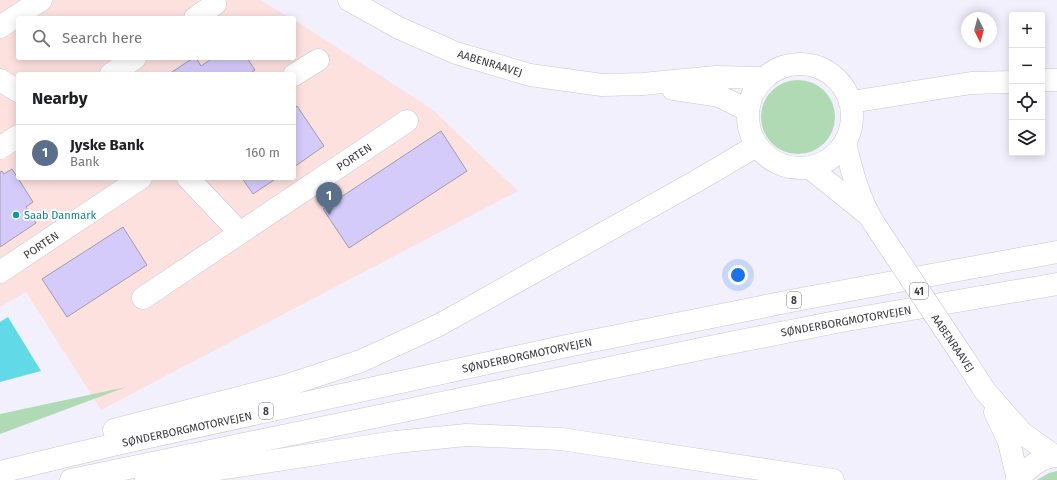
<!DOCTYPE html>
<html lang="en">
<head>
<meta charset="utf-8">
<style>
	:root { --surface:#fff; --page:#f2f2f2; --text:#202124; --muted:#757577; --line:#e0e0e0; --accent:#db2777 }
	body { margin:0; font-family:"Fira Sans",sans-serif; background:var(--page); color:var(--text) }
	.controls { position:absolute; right:12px; top:12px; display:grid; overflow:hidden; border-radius:4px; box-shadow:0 2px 10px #0003 }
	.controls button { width:36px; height:36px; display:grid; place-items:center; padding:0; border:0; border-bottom:1px solid var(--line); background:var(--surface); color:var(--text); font:20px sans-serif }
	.compass { position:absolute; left:961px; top:12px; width:36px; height:36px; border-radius:50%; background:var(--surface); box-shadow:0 2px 10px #0003; rotate:174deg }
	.you { position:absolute; left:738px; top:275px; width:14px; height:14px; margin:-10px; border:3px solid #fff; border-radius:50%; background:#1a73e8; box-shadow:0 0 0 6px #1a73e833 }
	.badge { display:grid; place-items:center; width:26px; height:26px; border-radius:50%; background:var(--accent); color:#fff; font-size:13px; font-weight:700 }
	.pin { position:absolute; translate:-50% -33px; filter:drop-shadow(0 1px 2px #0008) }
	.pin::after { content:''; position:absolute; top:21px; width:14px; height:12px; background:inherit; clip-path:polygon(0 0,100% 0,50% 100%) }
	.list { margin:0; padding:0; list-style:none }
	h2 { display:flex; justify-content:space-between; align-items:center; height:52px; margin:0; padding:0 16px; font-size:17px }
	h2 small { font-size:13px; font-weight:400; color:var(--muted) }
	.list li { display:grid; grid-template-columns:26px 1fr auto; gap:12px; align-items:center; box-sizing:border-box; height:56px; padding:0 16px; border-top:1px solid var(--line) }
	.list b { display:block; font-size:15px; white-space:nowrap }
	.list p { margin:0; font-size:13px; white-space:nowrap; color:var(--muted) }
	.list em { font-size:13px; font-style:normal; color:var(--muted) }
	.icon { flex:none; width:22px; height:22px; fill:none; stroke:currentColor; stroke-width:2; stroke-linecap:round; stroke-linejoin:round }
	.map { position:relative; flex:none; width:1057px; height:480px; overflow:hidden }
	.search { position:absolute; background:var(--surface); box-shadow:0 2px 10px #0003; left:16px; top:16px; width:280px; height:44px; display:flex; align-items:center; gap:10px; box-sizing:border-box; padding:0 14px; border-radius:4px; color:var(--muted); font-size:15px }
	.panel { position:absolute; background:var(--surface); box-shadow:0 2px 10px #0003; left:16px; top:72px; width:280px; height:108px; border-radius:4px }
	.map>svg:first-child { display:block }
	.industrial { fill:#fce1df; fill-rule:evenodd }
	.green { fill:#afdab3 }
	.water { fill:#62d9e7 }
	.building { fill:#d5cbfa; stroke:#9f9da9 }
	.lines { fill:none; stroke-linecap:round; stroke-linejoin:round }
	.minor-casing { stroke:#c8c6d2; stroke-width:23 }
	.major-casing { stroke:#c8c6d2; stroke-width:23 }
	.highway-casing { stroke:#c8c6d2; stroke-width:23 }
	.minor { stroke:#fff; stroke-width:22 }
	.major { stroke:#fff; stroke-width:22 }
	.highway { stroke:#fff; stroke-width:22 }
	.major-bridge-casing { stroke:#c8c6d2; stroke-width:23; stroke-linecap:butt }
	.major-bridge { stroke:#fff; stroke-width:22 }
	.culture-dot { fill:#0f9aa8; stroke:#fff; stroke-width:1.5 }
	.labels { text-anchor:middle; stroke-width:3.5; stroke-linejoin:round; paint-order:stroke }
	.shield { fill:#fff; stroke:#757478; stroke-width:1 }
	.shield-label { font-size:10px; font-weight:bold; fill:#3a393e }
	.street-label { font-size:11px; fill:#3a393e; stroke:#fff }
	.culture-label { font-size:11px; fill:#0d838f; stroke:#fff; text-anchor:start }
</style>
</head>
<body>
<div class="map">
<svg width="1057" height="480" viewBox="0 0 1057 480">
	<rect width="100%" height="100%" fill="#f2f0fd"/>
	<path class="industrial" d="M 0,0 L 260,0 L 290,18 L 18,18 L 18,58 L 294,58 L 294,20 L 324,39 L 433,110 L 518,191 L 101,410 L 26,292 L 0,307 ZM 18,74 L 294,74 L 294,178 L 18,178 Z"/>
	<g class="green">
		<circle cx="798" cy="117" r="37"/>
		<polygon points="126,387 0,434 0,414"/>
		<polygon points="1057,471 1057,480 1037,480 1049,473"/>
	</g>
	<polygon class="water" points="8,317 41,371 0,382 0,322"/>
	<g class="building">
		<polygon points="193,58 196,58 201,66 213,58 247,58 255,70 249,74 169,74"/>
		<polygon points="297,106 324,146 294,167 294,108"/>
		<polygon points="441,131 467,171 349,248 323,209"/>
		<polygon points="12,169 33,202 26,207 36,223 0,247 0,172 2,171 4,174"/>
		<polygon points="242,178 277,178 253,194"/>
		<polygon points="123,227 147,265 67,317 42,279"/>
	</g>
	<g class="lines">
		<defs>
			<g id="minor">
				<polyline points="349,0 399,28 456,53 530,75 602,85 643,84 716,77 763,78"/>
				<polyline points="195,18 215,4"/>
				<polyline points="0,27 41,0"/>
				<polyline points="111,74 135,58"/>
				<polyline points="294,75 318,60"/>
				<polyline points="0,80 18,91"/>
				<polyline points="673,89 719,96 747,110"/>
				<polyline points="0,148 18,136"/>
				<polyline points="188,178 240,233"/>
				<polyline points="0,272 141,178"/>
				<polyline points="143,298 407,121"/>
			</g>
			<g id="major">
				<circle cx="800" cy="116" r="52"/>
				<path d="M 845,143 C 852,172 859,200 875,225"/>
				<polyline points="810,168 866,213"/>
				<polyline points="963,357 985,391 1022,433 1054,456"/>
				<polyline points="995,412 1009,442 1018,480"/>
				<path d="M 1017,480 C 1028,468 1040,457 1057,456"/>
			</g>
			<g id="highway">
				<polyline points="1042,80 1057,80"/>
				<polyline points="851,102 971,83 1012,82"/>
				<polyline points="114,430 285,386 361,361 439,325 695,182 756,146"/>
				<polyline points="0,472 121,443 562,347 801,299 1057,252"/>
				<polyline points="71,480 720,345 836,322 1057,284"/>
				<polyline points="146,480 396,442 466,435 561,439 833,480"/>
			</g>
		</defs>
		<use href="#minor" class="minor-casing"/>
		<use href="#major" class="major-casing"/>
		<use href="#highway" class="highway-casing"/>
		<use href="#minor" class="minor"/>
		<use href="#major" class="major"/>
		<use href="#highway" class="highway"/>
		<defs>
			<polyline id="major-bridge" points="875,225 963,357"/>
		</defs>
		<use href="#major-bridge" class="major-bridge-casing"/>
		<use href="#major-bridge" class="major-bridge"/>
	</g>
	<circle class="culture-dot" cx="16" cy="215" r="4"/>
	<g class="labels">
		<g class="shield">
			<rect x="910" y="283" width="18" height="16" rx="3"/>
			<rect x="787" y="292" width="14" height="16" rx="3"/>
			<rect x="259" y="403" width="14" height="16" rx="3"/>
		</g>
		<g class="shield-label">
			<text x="919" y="295">41</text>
			<text x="794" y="304">8</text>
			<text x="266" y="415">8</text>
		</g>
		<g class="street-label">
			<text transform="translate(490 63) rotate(17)" y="4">AABENRAAVEJ</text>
			<text transform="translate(354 157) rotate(-34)" y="4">PORTEN</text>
			<text transform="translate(41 245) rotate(-34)" y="4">PORTEN</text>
			<text transform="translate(846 321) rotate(-10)" y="4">SØNDERBORGMOTORVEJEN</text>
			<text transform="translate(953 343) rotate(56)" y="4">AABENRAAVEJ</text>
			<text transform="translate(527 355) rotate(-12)" y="4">SØNDERBORGMOTORVEJEN</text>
			<text transform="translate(187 429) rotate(-12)" y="4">SØNDERBORGMOTORVEJEN</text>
		</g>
		<g class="culture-label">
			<text x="24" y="219">Saab Danmark</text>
		</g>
	</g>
</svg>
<div class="controls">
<button>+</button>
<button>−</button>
<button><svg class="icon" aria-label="locate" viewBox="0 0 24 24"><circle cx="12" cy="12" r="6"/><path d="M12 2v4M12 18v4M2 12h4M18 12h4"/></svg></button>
<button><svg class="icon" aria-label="layers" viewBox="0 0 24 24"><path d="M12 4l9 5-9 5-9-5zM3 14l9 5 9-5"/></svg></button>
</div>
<svg class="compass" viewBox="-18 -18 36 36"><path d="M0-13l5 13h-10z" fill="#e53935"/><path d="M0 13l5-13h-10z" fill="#757577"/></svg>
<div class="you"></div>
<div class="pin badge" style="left:329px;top:215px;background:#5c6f8a">1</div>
<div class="search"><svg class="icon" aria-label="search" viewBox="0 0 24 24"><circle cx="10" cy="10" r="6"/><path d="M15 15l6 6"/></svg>Search here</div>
<section class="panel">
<h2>Nearby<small></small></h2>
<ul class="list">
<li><span class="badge" style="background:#5c6f8a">1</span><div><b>Jyske Bank</b><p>Bank</p></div><em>160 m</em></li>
</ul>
</section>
</div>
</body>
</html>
